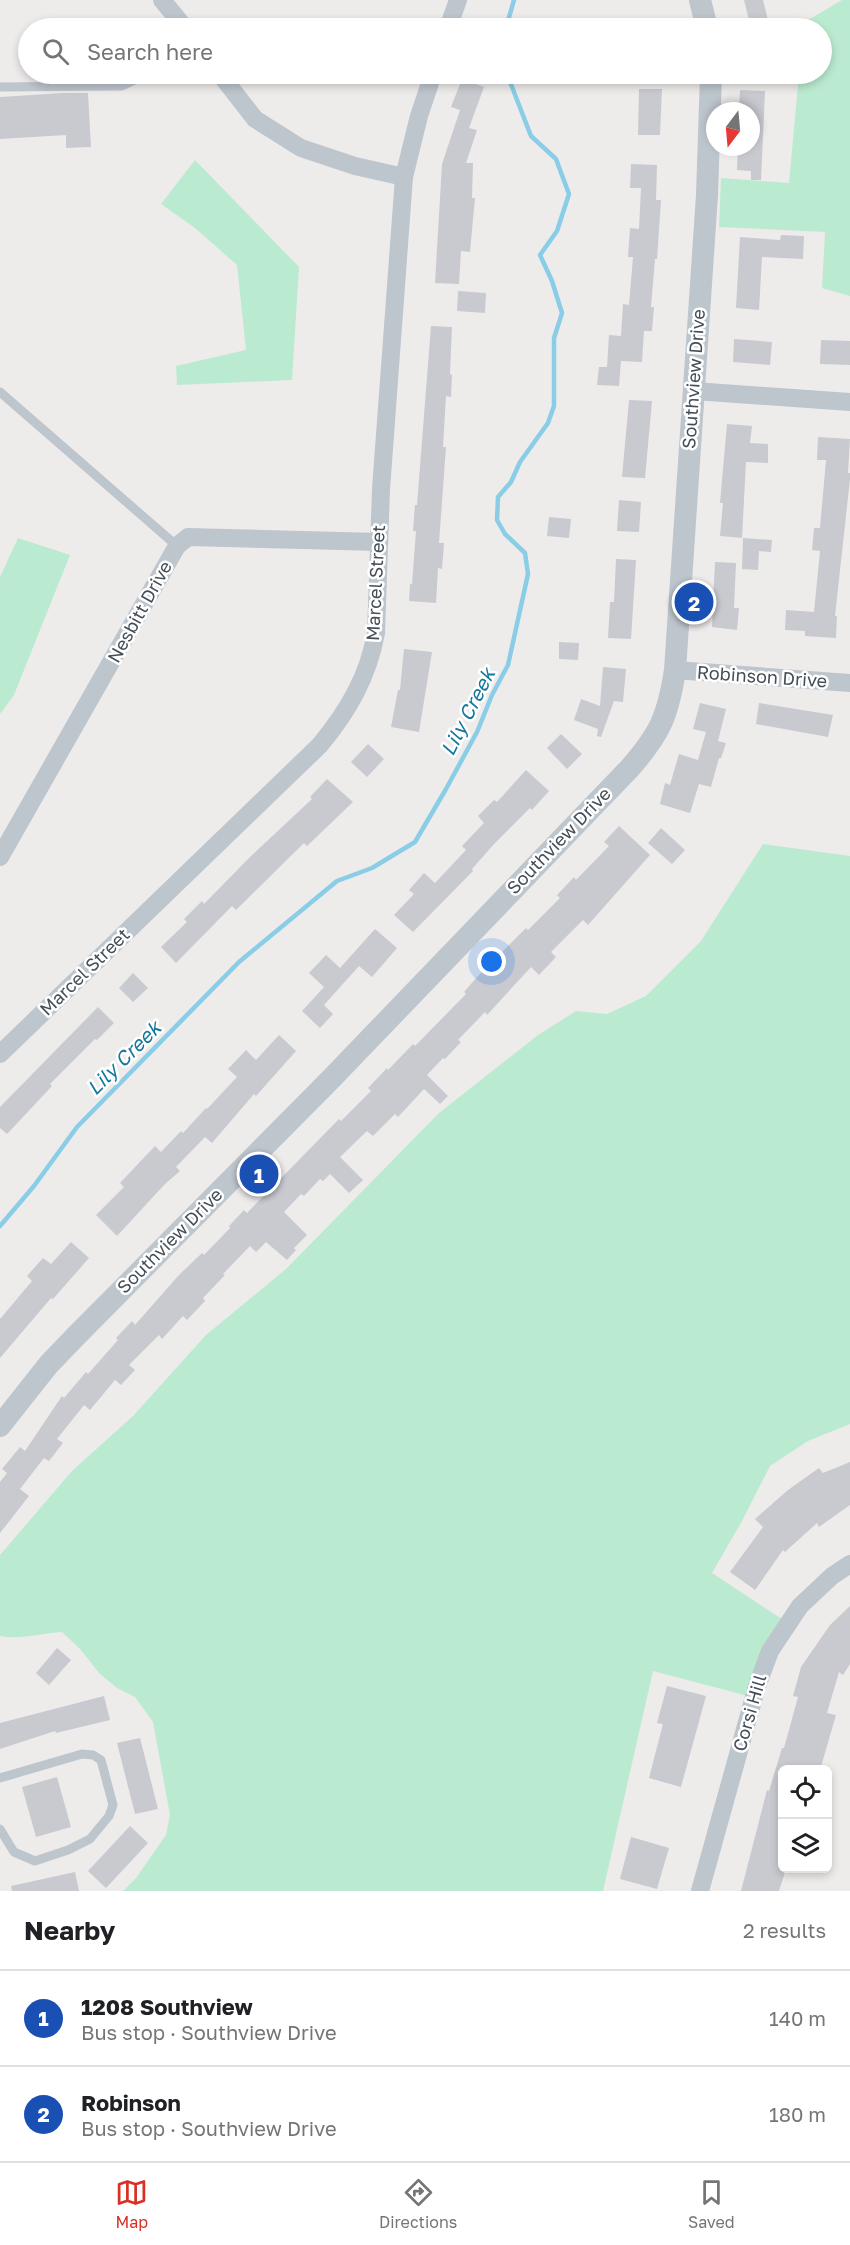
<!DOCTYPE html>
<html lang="en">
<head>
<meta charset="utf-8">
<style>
	:root { --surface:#fff; --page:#f6f6f6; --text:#202124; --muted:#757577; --line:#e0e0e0; --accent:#d93025 }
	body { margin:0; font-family:"Golos Text",sans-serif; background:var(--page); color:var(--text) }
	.controls { position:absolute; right:18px; bottom:18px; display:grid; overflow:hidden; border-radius:9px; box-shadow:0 3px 9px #0003 }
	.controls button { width:54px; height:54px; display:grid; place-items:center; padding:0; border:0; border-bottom:2px solid var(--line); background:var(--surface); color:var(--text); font:30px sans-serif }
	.compass { position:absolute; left:706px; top:102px; width:54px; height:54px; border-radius:50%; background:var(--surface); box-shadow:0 3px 9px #0003; rotate:196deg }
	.you { position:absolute; left:492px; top:962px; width:21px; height:21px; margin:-15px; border:4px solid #fff; border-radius:50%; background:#1a73e8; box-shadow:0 0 0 9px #1a73e833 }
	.badge { display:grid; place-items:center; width:39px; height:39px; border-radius:50%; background:var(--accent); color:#fff; font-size:20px; font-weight:700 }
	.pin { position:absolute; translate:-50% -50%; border:3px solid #fff; box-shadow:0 2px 6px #0006 }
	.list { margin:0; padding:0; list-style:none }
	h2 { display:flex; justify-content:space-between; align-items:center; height:78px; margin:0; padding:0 24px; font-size:26px }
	h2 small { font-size:20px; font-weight:400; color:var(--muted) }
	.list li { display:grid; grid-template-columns:39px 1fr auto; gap:18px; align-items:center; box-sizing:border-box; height:96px; padding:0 24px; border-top:2px solid var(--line) }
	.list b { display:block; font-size:22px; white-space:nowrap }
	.list p { margin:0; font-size:20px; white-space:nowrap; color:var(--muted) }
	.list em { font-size:20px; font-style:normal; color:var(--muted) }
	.icon { flex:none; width:33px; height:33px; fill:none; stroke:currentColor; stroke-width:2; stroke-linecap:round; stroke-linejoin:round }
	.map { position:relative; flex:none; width:850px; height:1891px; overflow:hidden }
	.search { position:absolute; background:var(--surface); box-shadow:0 3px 9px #0003; left:18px; right:18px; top:18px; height:66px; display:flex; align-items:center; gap:15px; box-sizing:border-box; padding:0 21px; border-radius:33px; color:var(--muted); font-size:22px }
	.sheet { height:270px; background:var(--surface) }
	nav { display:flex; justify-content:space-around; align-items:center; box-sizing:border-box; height:84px; border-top:2px solid var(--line); background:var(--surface); font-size:16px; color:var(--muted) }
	nav a { display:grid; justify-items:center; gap:3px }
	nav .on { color:var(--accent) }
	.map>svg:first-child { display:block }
	.green { fill:#baebd0 }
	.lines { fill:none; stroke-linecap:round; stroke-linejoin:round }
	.stream { stroke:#89cde6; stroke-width:4.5 }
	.building { fill:#c8cad0 }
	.service { stroke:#bdc5cd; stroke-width:9 }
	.minor { stroke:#bdc5cd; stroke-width:18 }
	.tertiary { stroke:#bdc5cd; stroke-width:22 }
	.labels { text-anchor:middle; stroke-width:5; stroke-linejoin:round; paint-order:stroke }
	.street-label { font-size:18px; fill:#454e58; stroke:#fff }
	.water-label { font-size:20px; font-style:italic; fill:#13789d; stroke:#fff }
</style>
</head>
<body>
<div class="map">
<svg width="850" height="1891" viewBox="0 0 850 1891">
	<rect width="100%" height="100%" fill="#eeebeb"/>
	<g class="green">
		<polygon points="842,0 850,0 850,296 822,288 825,232 719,227 721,178 789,183 799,74 822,74 822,28 799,28 798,26"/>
		<polygon points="195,160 299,267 292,380 177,385 176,366 246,350 237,265 195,228 161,204"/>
		<polygon points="18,538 70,555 14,695 0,714 0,577"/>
		<path d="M 763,844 L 850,856 L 850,1424 L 808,1441 L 770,1466 L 742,1521 L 712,1573 L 788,1623 L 756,1698 L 653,1671 L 603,1891 L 123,1891 L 136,1878 L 166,1835 L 170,1815 L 153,1722 L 135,1697 L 117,1688 L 99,1673 L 81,1650 L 62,1632 C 40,1633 22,1640 0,1636 L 0,1555 L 72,1471 L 133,1416 L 206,1335 L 286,1269 L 439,1113 L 538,1035 L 576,1011 L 607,1014 L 646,996 L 701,941 Z"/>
	</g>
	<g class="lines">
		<g class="stream">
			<polyline points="506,28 514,0"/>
			<polyline points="0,1226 34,1186 77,1127 239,962 337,881 372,868 415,842 446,789 477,732 492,695 508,665 528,574 525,553 505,534 497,520 498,497 511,482 520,462 548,423 554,406 554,338 562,313 552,281 540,255 557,231 569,194 556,159 531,136 507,74"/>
		</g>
	</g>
	<g class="building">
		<polygon points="744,0 763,0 769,24 751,28"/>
		<polygon points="462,79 484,87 469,128 477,130 466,163 473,163 472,198 475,198 470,252 461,251 459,284 435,283 442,164 460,110 451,107"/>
		<polygon points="639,89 662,89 660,135 638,135"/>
		<polygon points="740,90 765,91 761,180 751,180 751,171 737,170 738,147 751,147 751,111 739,111"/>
		<polygon points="64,93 88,93 91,147 66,148 66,135 0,139 0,97"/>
		<polygon points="631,164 657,165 656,200 661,200 657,259 655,259 651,307 654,307 652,331 644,331 642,362 621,361 619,386 597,385 599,367 607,367 609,335 621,336 623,304 629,305 633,257 628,257 630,228 639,229 641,188 630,188"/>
		<polygon points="781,235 804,236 803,259 762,257 759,310 736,308 740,237 780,240"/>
		<polygon points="458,291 486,293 485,313 457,311"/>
		<polygon points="431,326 452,327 450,374 452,375 451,397 446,396 443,447 446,447 439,543 444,543 442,569 438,568 436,603 409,601 410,584 412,584 416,531 413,531 415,505 417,505"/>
		<polygon points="734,339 772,342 770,365 733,362"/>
		<polygon points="821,340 850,341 850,365 820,364"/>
		<polygon points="629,400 652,401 645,478 622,477"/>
		<polygon points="727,424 752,426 750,443 768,444 768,463 746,462 742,538 720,536 723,503 720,503"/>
		<polygon points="818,437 850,439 848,473 850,473 850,479 835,616 837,616 836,638 805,636 805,631 785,630 786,610 814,612 820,551 812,550 814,528 820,528 826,460 817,460"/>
		<polygon points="619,500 641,502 639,532 617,531"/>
		<polygon points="549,517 571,519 569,538 547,536"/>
		<polygon points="743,538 772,540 771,552 759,551 758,570 742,569"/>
		<polygon points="616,559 636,560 631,639 608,638 610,602 614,602"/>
		<polygon points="715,562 736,563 734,608 739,608 737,630 712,627"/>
		<polygon points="559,642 579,643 578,660 559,659"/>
		<polygon points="404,649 432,652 419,732 391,727 398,690 400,690"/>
		<polygon points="603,667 626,669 623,702 614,701 601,737 597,736 598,729 574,720 581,699 600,706"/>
		<polygon points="700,703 726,709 718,741 726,743 721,758 719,758 711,787 699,784 690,813 660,804 665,783 670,785 679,754 698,760 706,732 693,729"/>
		<polygon points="759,703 833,715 828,737 756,724"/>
		<polygon points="561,734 582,754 567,769 547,748"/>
		<polygon points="368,744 384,759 367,777 351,762"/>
		<polygon points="526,770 549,791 532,810 530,808 495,843 472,869 473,871 413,932 394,915 414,894 409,890 424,873 435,883 466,850 462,846 484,823 478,816 494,800 497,802"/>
		<polygon points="327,779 353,802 307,846 304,843 236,910 232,906 176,963 161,947 187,922 184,919 202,901 204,904 249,858 312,799 310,797"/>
		<polygon points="619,826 650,855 588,925 583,920 551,952 556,957 539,975 531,967 487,1015 485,1012 458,1040 461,1042 445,1059 443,1058 427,1075 448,1096 440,1104 424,1089 398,1117 395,1114 373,1136 367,1131 340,1157 363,1180 349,1193 330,1174 323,1181 320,1179 304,1196 301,1194 284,1212 307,1235 294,1248 296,1250 287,1260 266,1242 256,1252 250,1246 223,1274 225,1275 203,1298 205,1301 187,1320 183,1316 162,1339 159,1335 129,1365 135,1370 121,1385 115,1380 90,1410 84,1405 57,1439 63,1443 49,1461 44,1458 20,1489 29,1496 0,1533 0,1482 7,1473 2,1469 20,1447 25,1451 62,1396 64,1398 86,1372 88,1374 118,1340 116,1338 132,1321 135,1325 178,1276 202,1253 204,1255 230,1228 229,1226 244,1210 247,1213 339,1119 341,1121 371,1091 368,1088 387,1068 388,1070 413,1044 415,1046 466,994 464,992 477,977 526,928 528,930 560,898 557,895 574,877 576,880 609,846 604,842"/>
		<polygon points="661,828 685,850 672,864 648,843"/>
		<polygon points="375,929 397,948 372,977 359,966 324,1005 333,1014 320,1028 302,1011 324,987 309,973 326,955 340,968"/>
		<polygon points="133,973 148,988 133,1002 119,988"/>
		<polygon points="98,1007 114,1023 97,1040 95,1039 50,1084 52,1086 7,1134 0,1128 0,1107"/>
		<polygon points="279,1035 296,1051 256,1096 254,1094 212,1143 205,1137 176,1167 180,1171 165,1184 117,1236 96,1215 124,1187 120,1183 155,1146 161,1152 181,1131 183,1133 206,1108 207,1109 237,1077 228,1069 246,1050 256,1060"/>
		<polygon points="71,1242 89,1258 53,1299 51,1298 0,1358 0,1319 32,1281 27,1276 43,1258 51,1264"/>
		<polygon points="850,1462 850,1505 819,1527 817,1523 785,1552 783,1550 755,1590 730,1572 763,1527 755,1519 788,1490 819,1468 823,1473"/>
		<polygon points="850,1606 850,1664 843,1675 839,1672 827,1713 836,1715 820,1770 783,1770 783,1869 786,1869 779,1891 741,1891 767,1790 769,1791 782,1748 784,1748 798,1697 793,1696 801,1667 830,1625"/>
		<polygon points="57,1648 71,1660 49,1685 36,1673"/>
		<polygon points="667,1686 706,1696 681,1787 649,1778 663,1724 657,1723"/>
		<polygon points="104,1696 110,1720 56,1733 55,1731 0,1749 0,1723"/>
		<polygon points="140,1738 158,1809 135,1814 117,1743"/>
		<polygon points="57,1777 71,1827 36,1837 22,1787"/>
		<polygon points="130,1826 148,1843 106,1888 88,1871"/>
		<polygon points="631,1837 669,1848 657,1889 620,1879"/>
		<polygon points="75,1872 79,1891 12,1891 11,1886"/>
	</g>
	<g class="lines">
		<g class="service">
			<polyline points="0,87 122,86 148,74"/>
			<polyline points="0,392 177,546"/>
			<polyline points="0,1778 82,1754 93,1755 101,1760 113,1805 109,1816 90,1839 68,1850 35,1861 14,1852 0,1829"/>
		</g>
		<g class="minor">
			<polyline points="162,0 185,28"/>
			<polyline points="448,28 458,0"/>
			<polyline points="220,74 255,119 301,148 355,166 404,177"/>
			<polyline points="694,391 850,402"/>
			<polyline points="675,670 850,683"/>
			<polyline points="0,857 177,546 188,537 379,542"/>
			<path d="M 0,1054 L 320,745 C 348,711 368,677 376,633 L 381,489 L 404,177 L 419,116 L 433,74"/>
			<polyline points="700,1891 757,1686 770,1651 800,1606 832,1576 850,1564"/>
		</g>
		<g class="tertiary">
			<polyline points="700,0 707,28"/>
			<path d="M 0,1426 L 49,1364 L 75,1337 L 330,1080 L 629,769 C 660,734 668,716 675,670 L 707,195 L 711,74"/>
		</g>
	</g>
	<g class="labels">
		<g class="street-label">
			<text transform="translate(694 379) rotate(-86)" y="6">Southview Drive</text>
			<text transform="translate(376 583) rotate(-87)" y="6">Marcel Street</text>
			<text transform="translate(140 612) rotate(-61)" y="6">Nesbitt Drive</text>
			<text transform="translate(762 677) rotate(4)" y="6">Robinson Drive</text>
			<text transform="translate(559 841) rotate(-46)" y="6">Southview Drive</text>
			<text transform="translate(85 972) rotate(-44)" y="6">Marcel Street</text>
			<text transform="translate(170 1241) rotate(-45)" y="6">Southview Drive</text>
			<text transform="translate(750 1713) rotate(-74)" y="6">Corsi Hill</text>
		</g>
		<g class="water-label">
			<text transform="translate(468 712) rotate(-63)" y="7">Lily Creek</text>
			<text transform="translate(124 1058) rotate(-45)" y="7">Lily Creek</text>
		</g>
	</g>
</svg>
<div class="controls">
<button><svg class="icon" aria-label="locate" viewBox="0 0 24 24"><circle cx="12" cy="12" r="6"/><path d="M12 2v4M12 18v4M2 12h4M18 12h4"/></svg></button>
<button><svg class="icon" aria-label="layers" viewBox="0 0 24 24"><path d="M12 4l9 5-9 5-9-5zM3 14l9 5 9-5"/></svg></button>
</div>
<svg class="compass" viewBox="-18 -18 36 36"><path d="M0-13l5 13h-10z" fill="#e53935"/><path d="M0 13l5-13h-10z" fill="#757577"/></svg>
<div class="you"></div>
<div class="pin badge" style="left:259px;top:1174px;background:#1a4fb4">1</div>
<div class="pin badge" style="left:694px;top:602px;background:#1a4fb4">2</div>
<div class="search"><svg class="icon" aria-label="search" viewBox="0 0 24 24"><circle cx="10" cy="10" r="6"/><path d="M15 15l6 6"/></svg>Search here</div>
</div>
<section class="sheet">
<h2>Nearby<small>2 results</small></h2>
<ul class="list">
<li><span class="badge" style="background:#1a4fb4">1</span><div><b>1208 Southview</b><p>Bus stop · Southview Drive</p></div><em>140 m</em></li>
<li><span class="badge" style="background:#1a4fb4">2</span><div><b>Robinson</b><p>Bus stop · Southview Drive</p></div><em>180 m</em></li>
</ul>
</section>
<nav>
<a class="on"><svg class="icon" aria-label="map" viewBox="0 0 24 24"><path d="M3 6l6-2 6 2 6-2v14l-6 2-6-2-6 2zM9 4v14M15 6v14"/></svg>Map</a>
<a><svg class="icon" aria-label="directions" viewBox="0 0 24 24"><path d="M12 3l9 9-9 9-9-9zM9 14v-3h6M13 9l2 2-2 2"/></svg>Directions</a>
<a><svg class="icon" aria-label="saved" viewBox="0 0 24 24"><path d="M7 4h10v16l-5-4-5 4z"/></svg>Saved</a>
</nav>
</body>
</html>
